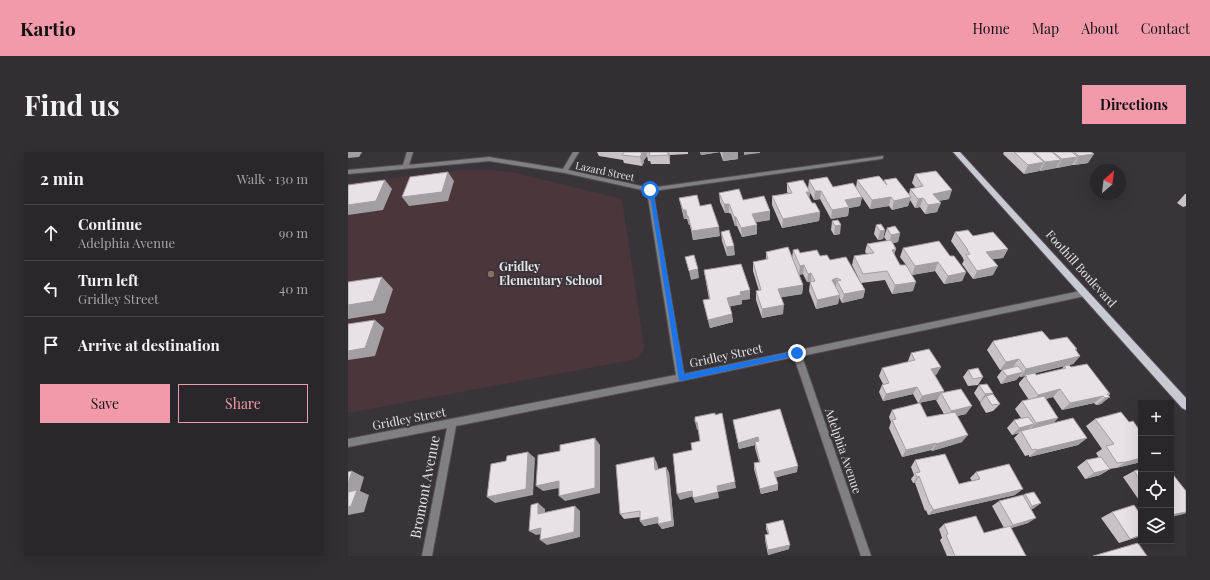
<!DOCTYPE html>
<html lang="en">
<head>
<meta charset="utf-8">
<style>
	:root { --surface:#2a272c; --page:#322f34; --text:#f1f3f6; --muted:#a5a5a9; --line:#464448; --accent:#f39aaa }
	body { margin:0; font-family:"Playfair Display",serif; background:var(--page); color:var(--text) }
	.controls { position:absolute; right:12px; bottom:12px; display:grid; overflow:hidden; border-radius:0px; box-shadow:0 4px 16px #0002 }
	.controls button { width:36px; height:36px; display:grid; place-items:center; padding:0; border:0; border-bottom:1px solid var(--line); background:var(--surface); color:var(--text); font:20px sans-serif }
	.compass { position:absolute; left:742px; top:12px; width:36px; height:36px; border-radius:50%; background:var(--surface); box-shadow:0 4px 16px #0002; rotate:28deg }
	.stop { position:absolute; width:12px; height:12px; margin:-9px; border:3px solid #1a73e8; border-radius:50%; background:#fff }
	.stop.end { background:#1a73e8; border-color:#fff; box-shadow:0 1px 4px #0008 }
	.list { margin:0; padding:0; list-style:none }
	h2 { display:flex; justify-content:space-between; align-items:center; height:52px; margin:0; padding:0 16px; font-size:17px }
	h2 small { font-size:13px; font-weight:400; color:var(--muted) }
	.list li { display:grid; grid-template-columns:26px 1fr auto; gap:12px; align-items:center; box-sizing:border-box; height:56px; padding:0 16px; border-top:1px solid var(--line) }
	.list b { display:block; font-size:15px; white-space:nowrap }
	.list p { margin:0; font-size:13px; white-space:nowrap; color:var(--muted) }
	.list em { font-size:13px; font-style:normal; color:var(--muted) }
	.actions { display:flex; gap:8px; padding:12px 16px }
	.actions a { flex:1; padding:9px 0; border:1px solid var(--accent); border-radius:0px; text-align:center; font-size:14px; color:var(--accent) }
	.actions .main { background:var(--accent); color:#111 }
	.icon { flex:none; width:22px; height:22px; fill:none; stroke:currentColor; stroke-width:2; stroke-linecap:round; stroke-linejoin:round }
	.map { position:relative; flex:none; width:838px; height:404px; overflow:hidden; border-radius:0px }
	header { display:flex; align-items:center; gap:24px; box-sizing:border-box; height:56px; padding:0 20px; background:var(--accent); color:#111 }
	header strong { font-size:19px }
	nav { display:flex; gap:22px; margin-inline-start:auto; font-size:14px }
	.intro { display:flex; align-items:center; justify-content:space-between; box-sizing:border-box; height:96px; padding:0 24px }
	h1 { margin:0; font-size:28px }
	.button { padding:10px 18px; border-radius:0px; background:var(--accent); color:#111; font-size:14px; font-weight:700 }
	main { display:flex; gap:24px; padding:0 24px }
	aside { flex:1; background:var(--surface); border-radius:0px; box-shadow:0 4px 16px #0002 }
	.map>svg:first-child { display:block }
	.education { fill:#4b373b }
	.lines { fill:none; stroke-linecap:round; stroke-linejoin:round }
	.street-casing { stroke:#545056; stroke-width:2 }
	.primary-casing { stroke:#545056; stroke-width:2 }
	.street { fill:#808084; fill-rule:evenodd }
	.primary { fill:#cacad2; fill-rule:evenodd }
	.wall { fill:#c8c2c8 }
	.shaded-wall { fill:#a29ea2 }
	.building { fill:#e8e1e8; stroke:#a29ea2 }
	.route { fill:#1a73e8 }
	.education-dot { fill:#8d6e63; stroke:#38343a; stroke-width:1.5 }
	.labels { text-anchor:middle; stroke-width:4; stroke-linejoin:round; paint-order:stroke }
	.far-street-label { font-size:10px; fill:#e5e2e6; stroke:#38343a }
	.poi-label { font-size:12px; font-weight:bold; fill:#e5e2e6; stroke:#38343a; text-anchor:start }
	.street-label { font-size:12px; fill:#e5e2e6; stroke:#38343a }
	.near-street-label { font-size:14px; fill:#e5e2e6; stroke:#38343a }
</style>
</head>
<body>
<header>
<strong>Kartio</strong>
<nav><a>Home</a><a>Map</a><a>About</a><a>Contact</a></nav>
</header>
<div class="intro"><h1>Find us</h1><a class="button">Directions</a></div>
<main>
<aside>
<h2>2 min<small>Walk · 130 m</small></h2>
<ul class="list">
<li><svg class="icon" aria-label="ahead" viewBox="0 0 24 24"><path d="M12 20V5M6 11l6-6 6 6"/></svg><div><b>Continue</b><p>Adelphia Avenue</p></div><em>90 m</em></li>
<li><svg class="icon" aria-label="left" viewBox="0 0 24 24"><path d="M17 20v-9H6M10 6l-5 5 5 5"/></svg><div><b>Turn left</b><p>Gridley Street</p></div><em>40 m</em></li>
<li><svg class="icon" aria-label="arrive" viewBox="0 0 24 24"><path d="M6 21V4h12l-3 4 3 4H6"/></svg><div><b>Arrive at destination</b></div></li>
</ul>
<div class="actions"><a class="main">Save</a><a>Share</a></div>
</aside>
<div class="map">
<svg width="838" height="404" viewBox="0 0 838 404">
	<rect width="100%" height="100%" fill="#38343a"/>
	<polygon class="education" points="113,18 142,18 168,21 274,47 296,194 295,199 288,207 284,208 0,261 0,31"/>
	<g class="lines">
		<defs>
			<polygon id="street" points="59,0 65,0 61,13 141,5 215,17 225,0 231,0 220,18 302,36 535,4 535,6 533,7 305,39 336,222 737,138 741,141 737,144 454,204 523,404 513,404 446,205 333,229 108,274 84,404 74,404 99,276 0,295 0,287 328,223 299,39 217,21 141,9 0,22 0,18 55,13"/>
			<polygon id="primary" points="605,0 612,0 838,246 838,258 834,256"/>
		</defs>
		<use href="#street" class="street-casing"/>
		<use href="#primary" class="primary-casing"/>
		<use href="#street" class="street"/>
		<use href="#primary" class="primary"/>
	</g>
	<g class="wall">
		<polygon points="249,0 340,0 340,2 322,3 322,12 303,12 302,9 300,9 299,4 296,8 296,10 294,14 276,11 275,8 251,4"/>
		<polygon points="352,0 390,0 390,7 375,9 372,0 353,3"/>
		<polygon points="656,0 743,0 740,11 726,13 724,13 709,16 708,16 692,19 692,18 691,19 676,22 655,2"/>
		<polygon points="567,22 601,47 591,49 589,60 577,62 572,55 567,56 562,48 560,54 544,58 541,54 522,57 514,45 512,54 501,56 500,64 483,67 472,47 466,48 460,37 461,28 485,35 508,36 509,28 536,29 536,28 561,43 562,37 568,36 564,31"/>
		<polygon points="439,31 462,40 461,46 464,51 472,60 471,69 434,76 424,53 424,44 440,41 439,40"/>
		<polygon points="371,41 395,48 422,59 422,68 407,70 409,73 409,82 394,85 389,74 387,74 383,62 381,61 377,61 372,50"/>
		<polygon points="837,42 838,42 838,54 835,55 829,51"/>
		<polygon points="331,46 352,54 372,84 345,88 342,73 341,73 339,67 336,67"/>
		<polygon points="484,69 492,82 486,83 483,78"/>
		<polygon points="528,73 537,78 535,87 530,88 526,82"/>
		<polygon points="539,76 552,81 550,90 545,91 548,97 546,102 552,113 558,113 552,105 555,96 602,104 618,120 614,129 596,132 587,119 564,123 565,139 544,142 537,128 513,131 504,113 506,104 519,102 517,100 519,92 539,89 536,85"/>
		<polygon points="373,80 387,103 379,104 374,89"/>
		<polygon points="607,80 625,84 660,97 655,106 644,107 645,123 625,127 614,112 616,108 615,107 615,106 603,89"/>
		<polygon points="445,98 452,101 472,104 482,108 517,138 515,146 494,151 491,145 490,152 468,157 461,139 462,130 463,130 459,130 455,122 451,123 449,117 455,133 454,142 433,145 435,162 414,166 408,148 408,139 411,139 405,119 405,110 418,108 418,100 444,106"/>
		<polygon points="356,118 402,138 402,147 394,148 394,152 382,154 385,170 362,176 355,148 361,147"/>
		<polygon points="702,188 729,197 728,198 732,204 725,212 687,221 688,223 714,217 716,214 723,215 762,242 753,252 748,253 746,251 714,258 705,245 697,247 710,266 704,272 739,286 730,293 681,305 681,303 677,304 666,286 671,281 664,283 659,276 666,268 673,266 667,257 674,249 681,248 671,233 671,231 677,224 672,225 672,224 668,228 653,232 649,225 654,218 658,217 652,218 639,198 645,189"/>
		<polygon points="563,201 589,222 587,223 596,239 595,241 618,262 609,264 614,290 584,299 583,298 554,305 541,276 543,270 541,265 544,258 579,265 596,262 588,248 590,247 570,251 565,242 535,249 531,240 534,233 535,232 531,224 534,216 560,210 560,209"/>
		<polygon points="620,218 635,225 630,233 620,234 615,225"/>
		<polygon points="631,233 645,241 643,243 652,252 645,259 638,261 632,251 633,250 632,250 626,241"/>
		<polygon points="432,257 449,320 428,325 430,338 413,342 406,317 406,311 411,310 407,296 407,293 391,297 385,268"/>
		<polygon points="747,267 781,270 793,280 793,310 768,316 761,317 762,317 752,323 737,327 729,315 738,308 751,306 748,301 754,297 738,274"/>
		<polygon points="567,308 611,332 624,329 622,326 628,320 667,343 580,363 578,358 577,359 567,331 565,331 563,327 566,323 563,315"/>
		<polygon points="309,311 310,317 318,315 321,321 326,374 314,377 310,371 296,374 292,369 292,365 276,367 272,362"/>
		<polygon points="793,317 793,351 775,325 786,319"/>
		<polygon points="677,342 693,351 683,357 680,371 663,376 678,404 599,404 592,388 594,386 591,377 596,372 636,381 656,376 644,354 651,349 675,343"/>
		<polygon points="764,360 793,384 771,391 753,366"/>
		<polygon points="418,372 441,397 420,403 417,388 417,383 420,382 418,377"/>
	</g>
	<g class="shaded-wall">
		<polygon points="0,0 14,0 11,5 0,6"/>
		<polygon points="293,0 299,0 299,4 296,8 296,10 294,14 292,5"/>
		<polygon points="320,0 321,0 322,3 322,12 320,3"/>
		<polygon points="352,0 372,0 353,3"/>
		<polygon points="374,0 390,0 390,7 375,9"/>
		<polygon points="396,0 412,0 412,1 396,3"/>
		<polygon points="746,2 740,11 726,13 731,4"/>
		<polygon points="730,5 724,13 709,16 714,7"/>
		<polygon points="713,8 708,16 692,19 697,10"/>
		<polygon points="696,10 691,19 676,22 680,13"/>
		<polygon points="100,20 106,29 100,49 61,54 54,45"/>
		<polygon points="37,28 44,37 35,58 0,63 0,53"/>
		<polygon points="604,38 601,47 582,50 585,42"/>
		<polygon points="467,39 473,39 472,47 466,48"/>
		<polygon points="458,40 462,40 461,49"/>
		<polygon points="514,45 512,54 501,56 500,64 483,67 484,58 497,48"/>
		<polygon points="543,45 541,54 522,57 524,48"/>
		<polygon points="563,45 560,54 544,58 546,49"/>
		<polygon points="575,46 572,55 567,56 570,47"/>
		<polygon points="593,51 589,60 577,62 580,53"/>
		<polygon points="376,52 381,52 381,61 377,61"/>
		<polygon points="335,58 338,58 339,67 336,67"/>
		<polygon points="422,59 422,68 405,71 404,62"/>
		<polygon points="472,60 471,69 434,76 435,67"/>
		<polygon points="339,64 340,64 342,73 341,73"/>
		<polygon points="386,65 388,65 389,74 387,74"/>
		<polygon points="409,73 409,82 394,85 393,76"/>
		<polygon points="493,73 492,82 486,83 487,74"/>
		<polygon points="371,75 372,84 345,88 344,79"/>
		<polygon points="537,78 535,87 530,88 532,79"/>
		<polygon points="552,81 550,90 541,92 543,83"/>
		<polygon points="386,94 387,103 379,104 378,95"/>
		<polygon points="548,97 545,106 544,98"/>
		<polygon points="660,97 655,106 634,109 638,100"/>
		<polygon points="590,110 587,119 564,123 567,114"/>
		<polygon points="456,113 455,122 451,123 452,114"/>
		<polygon points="650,114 645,123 625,127 629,119"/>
		<polygon points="350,117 351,126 343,128 341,119"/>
		<polygon points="618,120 614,129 596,132 600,124"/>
		<polygon points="463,121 463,130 459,130 460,122"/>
		<polygon points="34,125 45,137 37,161 0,167 0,153"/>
		<polygon points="489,126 488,135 482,136 484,128"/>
		<polygon points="568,130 565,139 544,142 547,133"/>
		<polygon points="455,133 454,142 430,146 430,137"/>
		<polygon points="402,138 402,147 394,148 394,152 380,155 379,146 392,140"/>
		<polygon points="517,138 515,146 494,151 496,142"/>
		<polygon points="492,143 490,152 468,157 469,148"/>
		<polygon points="436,153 435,162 414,166 414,157"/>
		<polygon points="384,162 385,170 362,176 360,168"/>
		<polygon points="27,168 36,176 27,204 0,208 0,199"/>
		<polygon points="732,204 725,212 672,225 678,217"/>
		<polygon points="671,207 665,215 652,218 658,210"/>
		<polygon points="593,215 589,222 579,225 583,217"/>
		<polygon points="675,220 668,228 653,232 659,224"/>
		<polygon points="569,235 565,242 535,249 538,242"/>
		<polygon points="712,237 705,245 683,251 690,243"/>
		<polygon points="596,239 594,242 593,241 590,247 570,251 574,244"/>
		<polygon points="645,241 640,247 638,244 633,250 632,250 637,242"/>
		<polygon points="755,244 746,251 714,258 722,251"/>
		<polygon points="762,245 753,252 748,253 757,246"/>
		<polygon points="624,254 618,262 598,266 603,259"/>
		<polygon points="710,266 703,273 681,278 688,271"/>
		<polygon points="347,270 349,270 351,277 349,278"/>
		<polygon points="686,272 678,279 673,279 671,281 664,283 671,276"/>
		<polygon points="620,283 614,290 584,299 588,292"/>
		<polygon points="410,285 410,292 407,290 407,293 391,297 390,291"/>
		<polygon points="247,286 252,293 252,341 217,349 211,344"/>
		<polygon points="739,286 730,293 681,305 689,298"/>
		<polygon points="588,291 583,298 554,305 558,298"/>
		<polygon points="180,300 187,306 185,343 147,351 139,345"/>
		<polygon points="306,305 309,311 310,324 307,318"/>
		<polygon points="793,306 793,310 768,316 778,310"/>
		<polygon points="450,314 449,320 426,326 426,320"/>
		<polygon points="318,315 321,321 326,374 314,377 310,372"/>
		<polygon points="762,317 752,323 737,327 746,321"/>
		<polygon points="4,319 16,325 12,339 21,343 16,360 0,363 0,332"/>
		<polygon points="571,324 567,331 565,331 569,325"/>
		<polygon points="211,329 217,335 195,339 188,334"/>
		<polygon points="387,330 388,336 370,340 371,346 347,351 345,346 369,334"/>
		<polygon points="430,332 430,338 413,342 412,337"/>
		<polygon points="675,337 667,343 580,363 585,358"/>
		<polygon points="344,339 346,344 332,348 329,342"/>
		<polygon points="190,351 197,357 197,367 190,362"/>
		<polygon points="693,351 685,357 676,359 684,354"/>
		<polygon points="227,354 232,359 232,385 199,393 192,388"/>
		<polygon points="838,360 838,361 836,362 823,365 823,363"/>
		<polygon points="310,365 313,370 296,374 292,369"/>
		<polygon points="688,366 680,371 657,378 665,373"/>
		<polygon points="193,376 200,381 188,383 181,379"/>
		<polygon points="793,383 793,384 771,391"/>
		<polygon points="442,393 441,397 420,403 420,398"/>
	</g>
	<g class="building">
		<polygon points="276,0 293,0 293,1 294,1 292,5 274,3"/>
		<polygon points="298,0 320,0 320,3 301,4 302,0 298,1"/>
		<polygon points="666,0 684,0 696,10 680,13"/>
		<polygon points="686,0 704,0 713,8 697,10"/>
		<polygon points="705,0 724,0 730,5 714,7"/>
		<polygon points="726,0 743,0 746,2 731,4"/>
		<polygon points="588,19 604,38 585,42 593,51 580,53 575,46 570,47 562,37 575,34 567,22"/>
		<polygon points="100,20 94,40 54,45 62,25"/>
		<polygon points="531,24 539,33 536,28 548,26 563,45 546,49 543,45 524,48 509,28"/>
		<polygon points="479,25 485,35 505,31 514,45 497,48 501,55 484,58 473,39 467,39 461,28"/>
		<polygon points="37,28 28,49 0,53 0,33"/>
		<polygon points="455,28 462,40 458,40 464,51 467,51 472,60 435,67 424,44 444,41 439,31"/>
		<polygon points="391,37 395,48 416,44 422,59 404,62 409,73 393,76 388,65 386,65 382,54 381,52 376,52 371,41"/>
		<polygon points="349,43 352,54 363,52 371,75 344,79 340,64 339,64 338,58 335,58 331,46"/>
		<polygon points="490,68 493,73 487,74 484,69"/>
		<polygon points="533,72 537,78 532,79 528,73"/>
		<polygon points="547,74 552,81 543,83 539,76"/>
		<polygon points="381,78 386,94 378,95 373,80"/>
		<polygon points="620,78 625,84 645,80 660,97 638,100 650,114 629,119 618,103 622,102 619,98 620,98 607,80"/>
		<polygon points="543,88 548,97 544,98 552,113 558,113 568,130 547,133 539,119 515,122 506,104 526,101 519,92"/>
		<polygon points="591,89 602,104 606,104 618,120 600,124 590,110 567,114 555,96"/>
		<polygon points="440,95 455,133 430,137 436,153 414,157 408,139 413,138 405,110 420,107 418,100"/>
		<polygon points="450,97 452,101 469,98 472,104 479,103 482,108 498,105 517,138 496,142 489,129 493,128 489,126 484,128 492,143 469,148 462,130 467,129 463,121 460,122 456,113 452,114 445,98"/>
		<polygon points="346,103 350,117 341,119 337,105"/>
		<polygon points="393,112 402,138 392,140 393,143 379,146 384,162 360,168 355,148 362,147 356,118"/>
		<polygon points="34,125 25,149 0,153 0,130"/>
		<polygon points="27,168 17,196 0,199 0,172"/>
		<polygon points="694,179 702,188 719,185 729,197 727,197 732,204 678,217 671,207 658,210 645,190 646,190 645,189"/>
		<polygon points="581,197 593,215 583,217 596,239 574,244 569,235 538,242 534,233 541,231 534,216 567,208 563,201"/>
		<polygon points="739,212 762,242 759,242 762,245 757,246 755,244 722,251 712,237 690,243 677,225 679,225 677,223 687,221 688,223 718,216 716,214 721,213 723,215"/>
		<polygon points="670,214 675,220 659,224 654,218"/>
		<polygon points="630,216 635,225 625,227 620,218"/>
		<polygon points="639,232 645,241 637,242 631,233"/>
		<polygon points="613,237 624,254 603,259 593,241"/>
		<polygon points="645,242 652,252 644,253 638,244"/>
		<polygon points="696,244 710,266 688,271 674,249"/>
		<polygon points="572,251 579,265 607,260 620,283 588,292 588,291 558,298 544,268 548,267 544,258"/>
		<polygon points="432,257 450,314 426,320 430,332 412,337 406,311 412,310 407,290 411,289 410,285 390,291 385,268"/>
		<polygon points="773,260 781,270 785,269 793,280 793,306 778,310 769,311 758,294 766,292 747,267"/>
		<polygon points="367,261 367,263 374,261 387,330 369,334 370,340 345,346 344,339 329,342 325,302 344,298 343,291 352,289 349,270 347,270 347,265"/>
		<polygon points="680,265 686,272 671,276 666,268"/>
		<polygon points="725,266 739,286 689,298 688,297 684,298 673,279"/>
		<polygon points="247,286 247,336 211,344 211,329 188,334 190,303 212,299 212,293"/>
		<polygon points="180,300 178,337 139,345 143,312 158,309 159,304"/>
		<polygon points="597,302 611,332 632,327 628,320 661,312 675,337 585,358 583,353 582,353 571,324 569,325 567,321 572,320 567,308"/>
		<polygon points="306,305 307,318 318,315 324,369 310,372 310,365 292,369 292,359 272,362 268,313"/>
		<polygon points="753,305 762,317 746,321 738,308"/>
		<polygon points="793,317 793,329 786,319"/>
		<polygon points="4,319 0,332 0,320"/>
		<polygon points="823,320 838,339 838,360 823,363"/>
		<polygon points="9,338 3,354 0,355 0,340"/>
		<polygon points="686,340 693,351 684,354 677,342"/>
		<polygon points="675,343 688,366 665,373 651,349"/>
		<polygon points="190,351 190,362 227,354 226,380 192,388 193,376 181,379 183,353"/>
		<polygon points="786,353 793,363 793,383 782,387 764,360"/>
		<polygon points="628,364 636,381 662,374 678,404 607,404 598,383 600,382 596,372"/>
		<polygon points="435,368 442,393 420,398 417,383 421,382 418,372"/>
		<polygon points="790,391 799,404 745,404"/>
	</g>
	<polygon class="route" points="301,37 305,38 336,222 449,199 453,201 452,203 333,229 331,228"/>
	<circle class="education-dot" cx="143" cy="122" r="4"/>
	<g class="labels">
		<g class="far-street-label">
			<text transform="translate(257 19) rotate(12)" y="4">Lazard Street</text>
		</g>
		<g class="poi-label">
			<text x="151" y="119">Gridley<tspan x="151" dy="14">Elementary School</tspan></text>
		</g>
		<g class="street-label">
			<text transform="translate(733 117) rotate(48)" y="4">Foothill Boulevard</text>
			<text transform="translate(378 204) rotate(-12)" y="4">Gridley Street</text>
			<text transform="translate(61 267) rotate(-11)" y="4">Gridley Street</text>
			<text transform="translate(495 299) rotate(71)" y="4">Adelphia Avenue</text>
		</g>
		<g class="near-street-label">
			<text transform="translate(77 335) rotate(-79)" y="5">Bromont Avenue</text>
		</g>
	</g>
</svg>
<div class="controls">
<button>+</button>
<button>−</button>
<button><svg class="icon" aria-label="locate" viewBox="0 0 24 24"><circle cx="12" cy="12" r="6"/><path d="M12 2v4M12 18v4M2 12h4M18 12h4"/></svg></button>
<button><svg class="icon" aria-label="layers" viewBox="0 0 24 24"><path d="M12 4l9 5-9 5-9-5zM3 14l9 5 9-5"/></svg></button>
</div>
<svg class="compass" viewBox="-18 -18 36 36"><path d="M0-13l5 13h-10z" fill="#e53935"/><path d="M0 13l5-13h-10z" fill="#a5a5a9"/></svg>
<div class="stop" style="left:302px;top:38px"></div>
<div class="stop end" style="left:449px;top:201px"></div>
</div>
</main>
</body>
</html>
